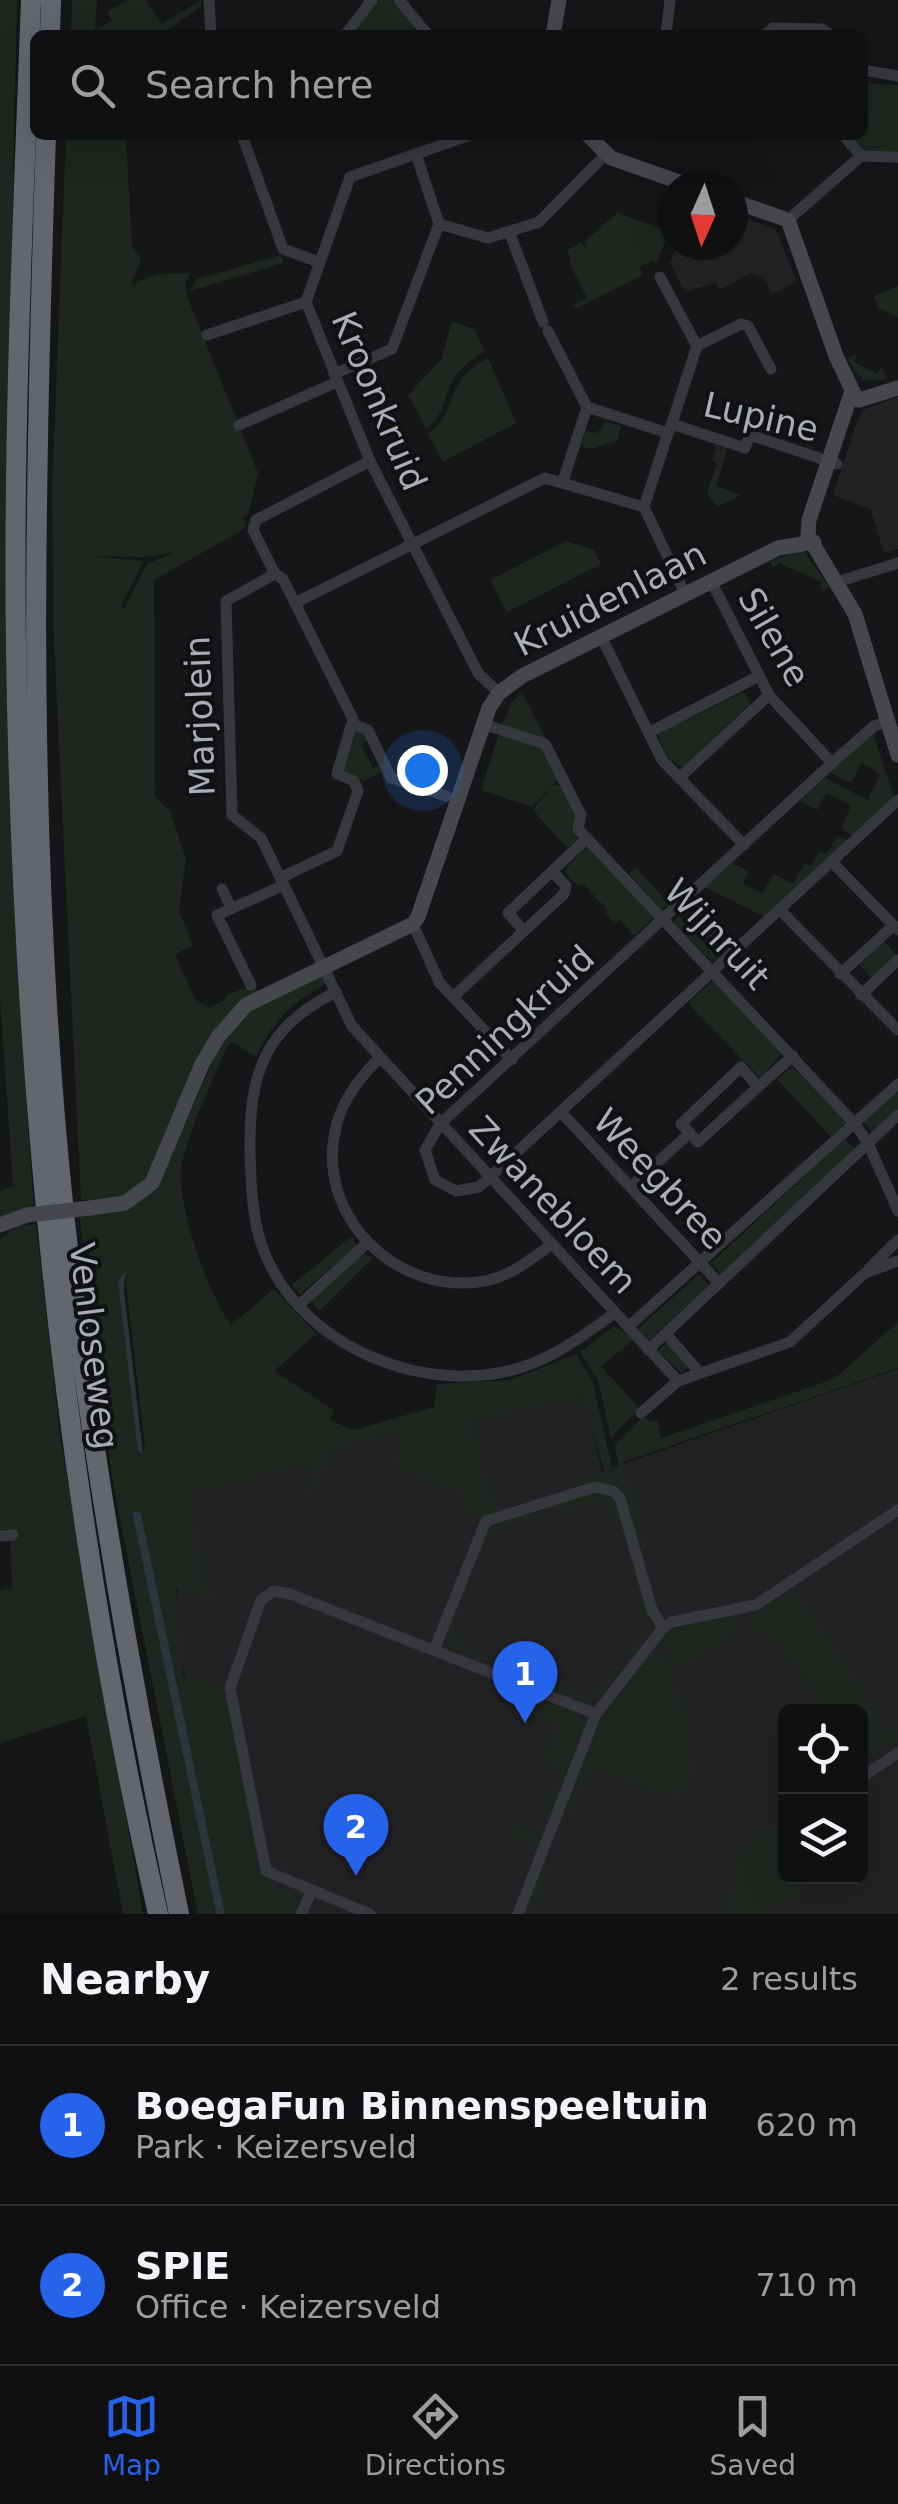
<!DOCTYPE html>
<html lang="en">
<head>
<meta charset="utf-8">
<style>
	:root { --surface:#101012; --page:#19191b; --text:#f1f3f6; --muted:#9c9d9f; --line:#303032; --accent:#2563eb }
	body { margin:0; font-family:"DejaVu Sans",sans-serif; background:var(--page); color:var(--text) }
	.controls { position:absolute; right:30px; bottom:30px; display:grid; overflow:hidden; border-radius:15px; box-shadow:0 10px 40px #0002 }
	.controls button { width:90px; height:90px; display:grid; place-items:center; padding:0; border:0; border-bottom:2px solid var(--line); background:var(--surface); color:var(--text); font:50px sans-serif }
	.compass { position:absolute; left:658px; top:170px; width:90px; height:90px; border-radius:50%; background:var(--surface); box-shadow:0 10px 40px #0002; rotate:183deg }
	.you { position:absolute; left:422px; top:770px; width:35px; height:35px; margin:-25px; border:8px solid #fff; border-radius:50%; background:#1a73e8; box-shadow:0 0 0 15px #1a73e833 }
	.badge { display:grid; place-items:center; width:65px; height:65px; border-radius:50%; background:var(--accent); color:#fff; font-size:32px; font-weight:700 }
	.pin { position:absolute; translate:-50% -82px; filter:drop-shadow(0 2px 5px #0008) }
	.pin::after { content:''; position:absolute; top:52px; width:35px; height:30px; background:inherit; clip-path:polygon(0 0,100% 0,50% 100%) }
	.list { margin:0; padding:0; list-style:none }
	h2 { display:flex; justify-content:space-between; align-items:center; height:130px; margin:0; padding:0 40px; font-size:42px }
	h2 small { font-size:32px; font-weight:400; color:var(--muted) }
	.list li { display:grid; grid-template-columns:65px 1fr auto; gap:30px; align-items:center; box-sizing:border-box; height:160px; padding:0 40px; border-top:2px solid var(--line) }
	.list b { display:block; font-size:38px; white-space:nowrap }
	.list p { margin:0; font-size:32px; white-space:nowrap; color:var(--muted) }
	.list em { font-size:32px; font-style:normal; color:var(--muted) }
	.icon { flex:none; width:55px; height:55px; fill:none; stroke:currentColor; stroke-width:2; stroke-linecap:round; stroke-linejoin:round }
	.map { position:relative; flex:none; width:898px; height:1914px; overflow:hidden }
	.search { position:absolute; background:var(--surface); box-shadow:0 10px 40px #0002; left:30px; right:30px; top:30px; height:110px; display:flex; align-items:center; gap:25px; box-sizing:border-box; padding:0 35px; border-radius:15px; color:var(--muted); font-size:38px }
	.sheet { height:450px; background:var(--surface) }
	nav { display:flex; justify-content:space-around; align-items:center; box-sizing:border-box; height:140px; border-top:2px solid var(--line); background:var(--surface); font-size:28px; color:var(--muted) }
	nav a { display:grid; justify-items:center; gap:5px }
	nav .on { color:var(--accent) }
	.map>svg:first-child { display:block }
	.built { fill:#222225; fill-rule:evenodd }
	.green { fill:#1e261f; fill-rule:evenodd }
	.water { fill:#2c353c }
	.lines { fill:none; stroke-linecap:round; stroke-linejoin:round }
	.street { stroke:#37383d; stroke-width:11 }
	.secondary { stroke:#45474d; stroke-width:15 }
	.highway { stroke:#63666e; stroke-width:20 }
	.secondary-bridge { stroke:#45474d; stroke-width:15 }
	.labels { text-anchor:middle; stroke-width:8; stroke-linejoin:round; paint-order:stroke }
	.street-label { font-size:35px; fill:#a8adb8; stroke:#111113 }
</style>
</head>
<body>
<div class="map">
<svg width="898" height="1914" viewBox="0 0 898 1914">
	<rect width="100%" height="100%" fill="#161618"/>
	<g class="built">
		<polygon points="733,213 776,230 797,282 772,294 763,277 751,273 719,290 715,283 685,292 670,263 677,245 733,245"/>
		<polygon points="898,397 898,549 884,553 871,510 833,495 858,418 865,409"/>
		<path d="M 898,1369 L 898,1914 L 246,1914 L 220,1797 L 175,1639 L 185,1489 L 316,1440 L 584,1396 L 602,1471 ZM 786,1712 L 860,1712 L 860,1876 L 786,1876 Z"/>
	</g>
	<g class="green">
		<path d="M 0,0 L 17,0 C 8,404 2,806 34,1209 L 0,1219 L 0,1191 L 13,1186 L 0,997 Z"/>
		<polygon points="72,0 97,0 95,30 112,20 107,12 127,0 145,0 162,24 201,0 201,7 160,35 71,35"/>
		<polygon points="379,0 393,0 415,25 413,32 348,35"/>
		<polygon points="863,77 868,84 898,85 898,151 863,151 849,135 863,135"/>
		<path d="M 66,135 L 126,135 L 132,247 L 141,259 L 131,285 L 157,274 L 191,273 L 185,283 L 187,296 L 258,473 L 248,515 L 241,519 L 247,521 L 244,529 L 154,580 L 155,797 L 170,811 L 186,859 L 179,911 L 193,945 L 175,955 L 195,999 L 209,1008 L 225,1000 L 226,995 L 252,986 L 259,991 L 227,1018 L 147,1181 C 127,1198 108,1201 81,1200 L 54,642 L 52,491 ZM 175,552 L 147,564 L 124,609 L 121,606 L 144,561 L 90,556 L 144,557 Z"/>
		<polygon points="617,213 669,231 656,265 654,260 639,267 643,275 575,309 573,306 587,298 571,266 568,250 581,243 588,251 584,242"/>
		<polygon points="281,255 283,263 190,291 197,279"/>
		<polygon points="898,286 898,317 878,308 874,296"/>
		<path d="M 452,321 L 474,329 L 485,352 C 435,377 455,410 426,428 L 408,395 L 441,360 Z"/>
		<path d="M 857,355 L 854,362 L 877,374 L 881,367 L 887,378 C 863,384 858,380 848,358 Z"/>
		<path d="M 488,358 L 516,423 L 443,462 L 428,434 C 460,411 442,381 488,358 Z"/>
		<polygon points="606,422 621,426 617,441 591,449 582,446 585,431 597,433"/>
		<polygon points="712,442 721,445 720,451 724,446 727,451 716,486 741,495 717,507 707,493 717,463 712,460 716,447"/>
		<polygon points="566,541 594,550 601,564 507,612 490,580"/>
		<polygon points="803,550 829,587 825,590 820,588 822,582 779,563 773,569 769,561"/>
		<polygon points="522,692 546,739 501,726 513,701"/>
		<polygon points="743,692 751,703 682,767 666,756 658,734"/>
		<polygon points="354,731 364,734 367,741 361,745 373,768 380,765 383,772 365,780 347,776 343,770"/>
		<polygon points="499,733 544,750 559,779 532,807 481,790"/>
		<polygon points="873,733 894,798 853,836 841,829 851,805 826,793 817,810 800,801 825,778 868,800 880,774 862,763 851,783 831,773 830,769"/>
		<polygon points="553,785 560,785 578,816 577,839 567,848 533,810"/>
		<polygon points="837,836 848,840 765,917 704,887 731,862 748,871 743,884 762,893 774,874 793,884 804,864 811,866 819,852 827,854"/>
		<polygon points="585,847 591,848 655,916 634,936 620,920 614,924 606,913 608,910 584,885 578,886 564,871"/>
		<polygon points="636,868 670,905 661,909 629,874"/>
		<polygon points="700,893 690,913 737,942 722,955 680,911"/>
		<polygon points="678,914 720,958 712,961 674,923"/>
		<polygon points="884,941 896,955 872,979 859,965"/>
		<path d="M 318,974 L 327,979 L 323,986 C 290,1003 272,1023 256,1057 L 232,1042 L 227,1047 C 211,1083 191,1125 182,1163 C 174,1200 209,1296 231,1325 L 274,1289 L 316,1334 L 274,1371 L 334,1410 L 330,1420 L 354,1430 L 434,1407 L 437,1384 L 510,1380 L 576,1354 L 592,1380 L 614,1476 L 612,1486 L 582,1487 L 580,1481 L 605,1474 L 583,1396 L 471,1420 L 495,1512 L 484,1519 L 459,1505 L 463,1493 L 394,1467 L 404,1429 L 333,1449 L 311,1500 L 306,1498 L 316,1469 L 304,1463 L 203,1491 L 202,1484 L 190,1488 L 205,1591 L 246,1611 L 176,1587 L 183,1676 L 226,1690 L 259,1869 L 268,1884 L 298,1898 L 296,1914 L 225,1914 L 141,1513 L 133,1511 L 216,1914 L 198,1914 L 113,1483 L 79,1213 L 125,1207 L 162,1177 L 223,1038 L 251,1008 ZM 125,1275 L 145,1448 L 140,1454 L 118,1282 Z"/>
		<polygon points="713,981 718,981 783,1052 760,1078 688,1003"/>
		<polygon points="792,1067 847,1122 831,1137 777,1079"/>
		<polygon points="898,1092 898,1108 872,1132 864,1122"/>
		<polygon points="845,1139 855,1149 721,1274 711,1263"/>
		<polygon points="36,1224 60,1436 143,1914 123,1914 86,1716 0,1743 0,1591 12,1588 10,1529 0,1530 0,1240 18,1226"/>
		<polygon points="352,1236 357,1246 300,1294 292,1285"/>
		<polygon points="361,1254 373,1257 319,1311 312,1301"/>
		<polygon points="699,1274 709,1285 649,1340 638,1329"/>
		<polygon points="898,1322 898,1368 623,1462 648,1552 641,1551 616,1487 619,1470 615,1444 644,1416 650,1422 657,1419 661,1438 834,1379"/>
		<polygon points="614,1326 635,1339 601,1366 640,1409 611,1437 598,1380 580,1352"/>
		<polygon points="668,1341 688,1367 682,1373 658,1351"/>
		<polygon points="601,1492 617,1502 628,1539 624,1544 606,1499 556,1512 559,1503"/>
		<path d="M 536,1509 L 542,1515 C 479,1529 486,1545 464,1600 L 470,1604 L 462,1604 L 459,1601 L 486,1531 Z"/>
		<path d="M 626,1553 L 632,1555 C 643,1594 661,1621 634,1655 L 626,1657 L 646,1627 Z"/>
		<polygon points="795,1589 896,1739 861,1763 860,1712 827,1711 777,1640 758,1633 748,1622 754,1611"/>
		<polygon points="465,1613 465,1617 458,1615 452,1631 462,1640 460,1647 486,1657 489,1651 488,1662 450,1648 446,1633 454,1614"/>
		<polygon points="724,1617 733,1620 738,1631 678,1670 664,1640 669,1631"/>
		<polygon points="652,1652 667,1659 682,1710 692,1724 685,1733 694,1769 678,1799 590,1766 574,1812 565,1814 601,1722"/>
		<polygon points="617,1667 619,1675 591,1703 537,1684 536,1676 589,1697"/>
		<polygon points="500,1684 578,1714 583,1727 549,1818 545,1813 560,1771 545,1763 558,1725 506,1704 508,1694 498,1690"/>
		<polygon points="465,1808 536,1834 542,1822 546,1826 537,1847 513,1838 515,1831"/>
		<polygon points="785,1819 786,1876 829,1877 757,1914 725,1914 742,1848"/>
		<polygon points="544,1863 550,1866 532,1914 525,1914"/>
	</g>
	<g class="water">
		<polygon points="125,1271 124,1291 143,1454 138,1451 118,1282"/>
		<polygon points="132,1511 141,1513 225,1914 216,1914 215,1908"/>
	</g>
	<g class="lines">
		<g class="street">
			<polyline points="209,0 211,35"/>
			<polyline points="399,0 428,35"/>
			<polyline points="345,35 372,0"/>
			<polyline points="666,35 670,0"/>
			<polyline points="765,35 773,28 822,29 830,35"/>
			<polyline points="863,70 898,76"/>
			<polyline points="242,135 283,249 319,262"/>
			<polyline points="470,135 350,177 306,302 370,461 478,673 499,693"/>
			<polyline points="843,135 861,156"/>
			<polyline points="416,154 439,224"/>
			<polyline points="788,220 861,156 898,157"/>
			<polyline points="509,231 543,322"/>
			<polyline points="660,277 697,346 670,429"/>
			<polyline points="548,331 587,407"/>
			<polyline points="207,335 306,302"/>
			<polyline points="697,346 741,324 748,326 771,369"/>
			<polyline points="334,374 392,349 439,224 488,238 539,222 605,155"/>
			<polyline points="672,424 745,448 750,435 837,464"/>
			<polyline points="239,425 337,382"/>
			<polyline points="563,481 587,407 668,433 644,507 545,478 295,603 283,579 275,574 226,601 232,815 261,838 352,1026 678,1381"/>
			<polyline points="644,507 685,594"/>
			<polyline points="275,574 253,530 256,520 370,461"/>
			<polyline points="711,581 769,695 832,763"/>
			<polyline points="837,582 898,563"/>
			<polyline points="601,636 662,760 744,845"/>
			<polyline points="887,722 874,726 832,763 440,1124 425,1150 435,1180 456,1191 479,1187 898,800"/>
			<polyline points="352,724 368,730 391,778 446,796"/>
			<polyline points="483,724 545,744 581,815 578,829 855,1124 868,1143 898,1211"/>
			<polyline points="650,732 759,676"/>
			<polyline points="680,777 769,695"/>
			<polyline points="832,862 898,930"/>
			<polyline points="280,878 337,851 358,791 354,781 337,774 353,719 295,603"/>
			<polyline points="222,889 231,908"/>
			<polyline points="780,910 898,1030"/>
			<polyline points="413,924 439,982 512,1060"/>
			<polyline points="524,931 508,913 587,838"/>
			<polyline points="840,974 893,926"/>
			<polyline points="251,985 217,915 284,885"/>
			<path d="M 336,992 C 263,1028 249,1075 250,1153 C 251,1182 252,1216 261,1243 C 295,1347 431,1402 531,1364 C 562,1352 588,1332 615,1313"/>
			<polyline points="861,995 898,960"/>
			<polyline points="453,997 564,894 566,886 553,872"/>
			<path d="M 380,1057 C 360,1078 343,1098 336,1127 C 314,1216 397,1297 485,1281 C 511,1276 531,1259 552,1244"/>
			<polyline points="561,1112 719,1283"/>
			<polyline points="690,1133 698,1142 758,1087"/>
			<polyline points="631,1186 690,1133 681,1124 741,1067 758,1087 793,1056"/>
			<polyline points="869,1269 898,1240"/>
			<polyline points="298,1306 367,1243"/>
			<polyline points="628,1327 898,1084"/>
			<polyline points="666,1334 700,1373"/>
			<polyline points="648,1350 898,1115"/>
			<polyline points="641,1413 678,1381 790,1342 865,1273 898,1261"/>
			<polyline points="0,1536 13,1535"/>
			<polyline points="434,1650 486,1521 595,1487 613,1491 620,1498 652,1610 663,1628"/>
			<polyline points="860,1778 898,1753"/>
			<polyline points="301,1914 311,1892"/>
			<polyline points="370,1914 266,1871 230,1688 261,1600 274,1591 290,1594 596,1714"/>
			<polyline points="518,1914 596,1714 663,1628 672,1622 756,1605 898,1510"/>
		</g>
		<g class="secondary">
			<polyline points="553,35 559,0"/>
			<polyline points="588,135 611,158 688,185"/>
			<polyline points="733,201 788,220 836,356 856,398"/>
			<polyline points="851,394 809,520 808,536 855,614 898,755"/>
			<polyline points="859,400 898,388"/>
			<polyline points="90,1208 125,1203 152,1183 202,1064 218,1037 246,1005 413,924 418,917 489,708 499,693 522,676 778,548 814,542"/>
			<polyline points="0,1225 27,1215"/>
		</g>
		<g class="highway">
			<path d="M 31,0 C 23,216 13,432 16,648 C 22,1073 63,1499 158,1914"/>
			<polyline points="50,35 51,0"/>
			<path d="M 46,135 C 34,496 26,862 65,1222 C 91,1455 132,1685 179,1914"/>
		</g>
		<polyline class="secondary-bridge" points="27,1215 90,1208"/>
	</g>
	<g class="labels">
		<g class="street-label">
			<text transform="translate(379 401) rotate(67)" y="12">Kroonkruid</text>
			<text transform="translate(761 417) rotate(13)" y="12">Lupine</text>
			<text transform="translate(610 599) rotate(-27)" y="12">Kruidenlaan</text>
			<text transform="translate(774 637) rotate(60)" y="12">Silene</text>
			<text transform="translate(200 716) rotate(-92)" y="12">Marjolein</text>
			<text transform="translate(717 934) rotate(47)" y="12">Wijnruit</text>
			<text transform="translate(505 1030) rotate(-43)" y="12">Penningkruid</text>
			<text transform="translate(660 1179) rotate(47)" y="12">Weegbree</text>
			<text transform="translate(553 1205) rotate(47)" y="12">Zwanebloem</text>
			<text transform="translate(94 1346) rotate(83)" y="12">Venloseweg</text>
		</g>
	</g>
</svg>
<div class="controls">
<button><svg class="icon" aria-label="locate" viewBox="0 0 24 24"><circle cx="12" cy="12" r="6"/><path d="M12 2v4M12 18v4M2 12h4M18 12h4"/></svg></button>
<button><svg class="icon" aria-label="layers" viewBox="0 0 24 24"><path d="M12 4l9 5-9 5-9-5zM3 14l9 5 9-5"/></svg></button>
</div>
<svg class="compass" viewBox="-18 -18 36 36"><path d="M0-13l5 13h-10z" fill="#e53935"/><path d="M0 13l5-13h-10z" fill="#9c9d9f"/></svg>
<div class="you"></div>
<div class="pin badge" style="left:525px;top:1723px">1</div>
<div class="pin badge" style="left:356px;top:1876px">2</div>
<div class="search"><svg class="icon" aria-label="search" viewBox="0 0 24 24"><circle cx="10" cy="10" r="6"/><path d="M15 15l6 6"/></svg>Search here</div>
</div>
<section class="sheet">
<h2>Nearby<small>2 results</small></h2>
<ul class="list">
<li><span class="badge">1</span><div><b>BoegaFun Binnenspeeltuin</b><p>Park · Keizersveld</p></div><em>620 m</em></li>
<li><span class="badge">2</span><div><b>SPIE</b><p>Office · Keizersveld</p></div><em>710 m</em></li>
</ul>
</section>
<nav>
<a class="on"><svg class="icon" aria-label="map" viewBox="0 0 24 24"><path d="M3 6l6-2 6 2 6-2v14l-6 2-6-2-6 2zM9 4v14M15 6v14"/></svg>Map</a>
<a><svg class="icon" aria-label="directions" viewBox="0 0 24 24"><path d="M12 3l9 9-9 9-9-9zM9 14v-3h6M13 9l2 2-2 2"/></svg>Directions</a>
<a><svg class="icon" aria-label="saved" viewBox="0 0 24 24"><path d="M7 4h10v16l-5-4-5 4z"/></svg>Saved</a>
</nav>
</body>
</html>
